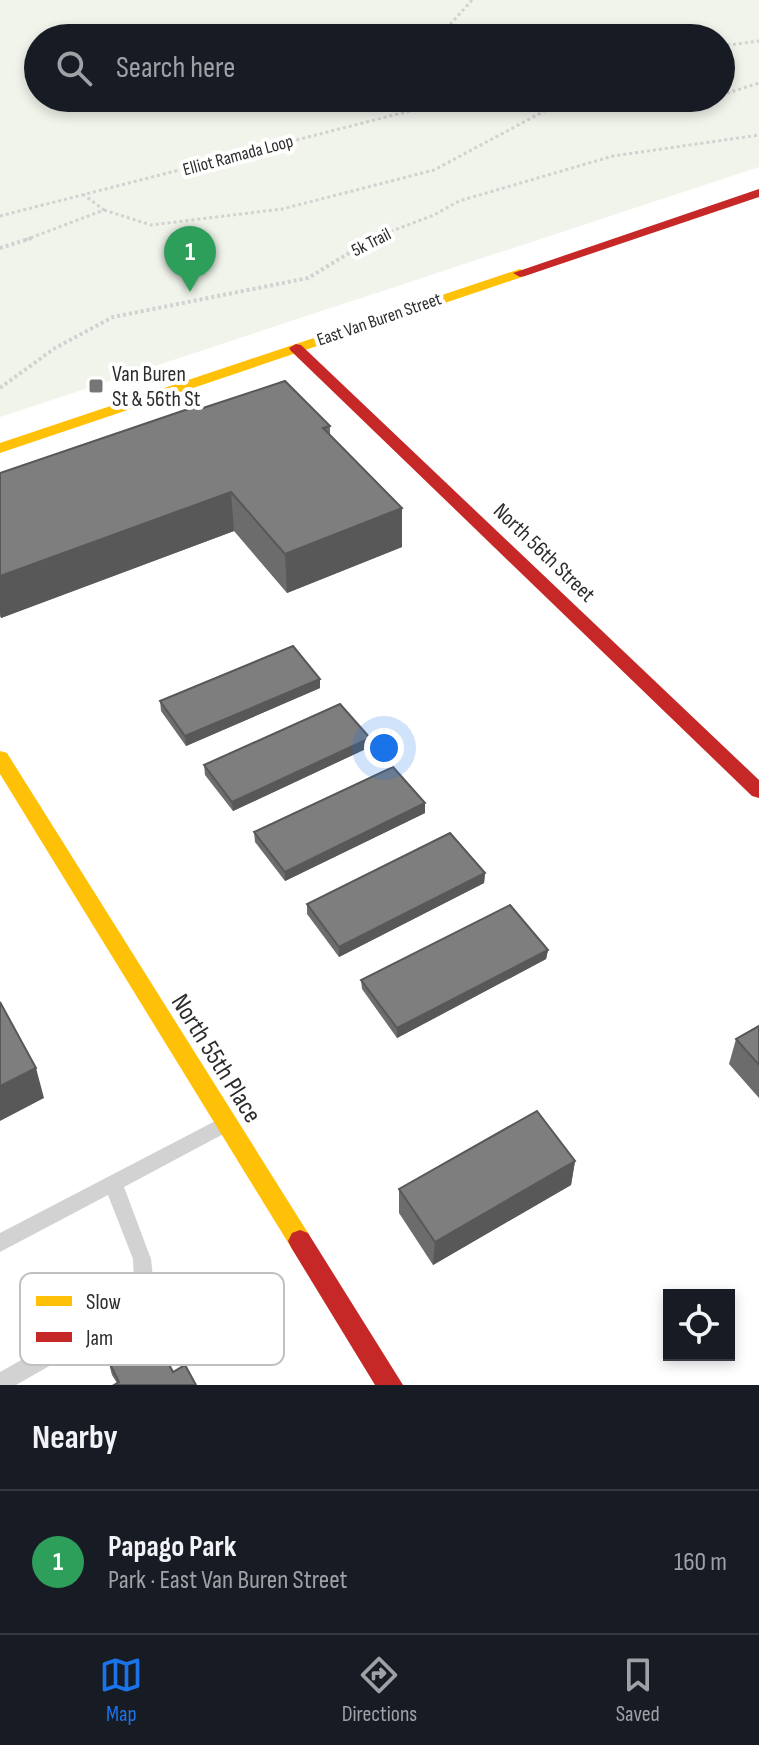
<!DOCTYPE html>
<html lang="en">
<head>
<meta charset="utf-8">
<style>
	:root { --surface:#171b24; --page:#20242c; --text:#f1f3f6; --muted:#9ea1a6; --line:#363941; --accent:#1a73e8 }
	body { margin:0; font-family:"Sofia Sans Condensed",sans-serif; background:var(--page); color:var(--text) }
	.controls { position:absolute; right:24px; bottom:24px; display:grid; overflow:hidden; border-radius:0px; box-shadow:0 4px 12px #0003 }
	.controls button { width:72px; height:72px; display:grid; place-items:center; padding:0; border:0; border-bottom:2px solid var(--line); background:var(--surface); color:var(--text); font:40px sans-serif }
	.you { position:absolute; left:384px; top:748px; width:28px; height:28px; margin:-20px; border:6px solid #fff; border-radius:50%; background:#1a73e8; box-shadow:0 0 0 12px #1a73e833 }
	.badge { display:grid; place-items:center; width:52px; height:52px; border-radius:50%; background:var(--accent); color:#fff; font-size:26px; font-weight:700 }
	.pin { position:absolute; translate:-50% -66px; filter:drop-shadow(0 2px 4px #0008) }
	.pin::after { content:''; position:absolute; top:42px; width:28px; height:24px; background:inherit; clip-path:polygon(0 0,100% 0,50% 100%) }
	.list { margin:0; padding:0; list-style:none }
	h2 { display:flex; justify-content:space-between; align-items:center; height:104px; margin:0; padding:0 32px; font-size:34px }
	h2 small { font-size:26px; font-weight:400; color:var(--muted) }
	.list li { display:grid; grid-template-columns:52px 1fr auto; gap:24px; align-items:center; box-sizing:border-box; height:144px; padding:0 32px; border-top:2px solid var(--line) }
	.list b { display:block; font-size:30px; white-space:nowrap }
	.list p { margin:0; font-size:26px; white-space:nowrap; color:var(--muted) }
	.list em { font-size:26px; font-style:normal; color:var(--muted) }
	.icon { flex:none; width:44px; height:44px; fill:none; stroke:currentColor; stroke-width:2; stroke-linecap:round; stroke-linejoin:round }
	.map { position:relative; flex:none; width:759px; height:1385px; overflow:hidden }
	.search { position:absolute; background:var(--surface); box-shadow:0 4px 12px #0003; left:24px; right:24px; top:24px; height:88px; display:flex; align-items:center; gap:20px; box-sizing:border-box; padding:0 28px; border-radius:44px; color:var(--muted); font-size:30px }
	.sheet { height:248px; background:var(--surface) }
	nav { display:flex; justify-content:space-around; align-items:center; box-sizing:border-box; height:112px; border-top:2px solid var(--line); background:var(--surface); font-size:22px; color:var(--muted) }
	nav a { display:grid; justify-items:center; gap:4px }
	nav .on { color:var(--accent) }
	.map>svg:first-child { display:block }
	.green { fill:#f1f4eb; fill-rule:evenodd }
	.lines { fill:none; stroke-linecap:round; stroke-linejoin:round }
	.path-far1 { stroke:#d2d2d2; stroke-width:3; stroke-dasharray:3 3; stroke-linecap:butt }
	.path { stroke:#d2d2d2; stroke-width:4; stroke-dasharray:3 3; stroke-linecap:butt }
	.lane { fill:#d2d2d2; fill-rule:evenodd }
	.slow { fill:#ffc107; fill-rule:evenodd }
	.jam { fill:#c62828; fill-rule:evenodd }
	.wall { fill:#6c6c6c }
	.shaded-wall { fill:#585858 }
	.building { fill:#7e7e7e; stroke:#585858; stroke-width:2 }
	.poi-dot { fill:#767676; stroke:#fff; stroke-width:3 }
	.labels { text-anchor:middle; stroke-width:8; stroke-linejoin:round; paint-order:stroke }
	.far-street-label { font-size:18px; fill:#2d2d2d; stroke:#fff }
	.poi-label { font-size:22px; fill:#2d2d2d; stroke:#fff; text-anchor:start }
	.street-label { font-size:22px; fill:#2d2d2d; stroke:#fff }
	.near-street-label { font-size:26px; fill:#2d2d2d; stroke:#fff }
	.key { fill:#fff; stroke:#c0c0c0; stroke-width:2 }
	.key-label { font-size:22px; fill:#2d2d2d }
</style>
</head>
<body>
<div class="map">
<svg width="759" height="1385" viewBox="0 0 759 1385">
	<rect width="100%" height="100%" fill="#fff"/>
	<path class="green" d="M 0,0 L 759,0 L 759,167 L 0,417 ZM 38,38 L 721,38 L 721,98 L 38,98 Z"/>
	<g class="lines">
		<g class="path-far1">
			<polyline points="411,38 447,28 472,0"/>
			<polyline points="721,46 759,41"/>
			<polyline points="721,95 759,83"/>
			<polyline points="104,210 151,225 282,209 434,170 550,108 691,98"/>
			<polyline points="0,216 429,106 477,98"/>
			<polyline points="25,240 104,210 84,195"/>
			<polyline points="368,240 434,215 459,201 613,156 759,135"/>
		</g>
		<g class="path">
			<polyline points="0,248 32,238"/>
			<polyline points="0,388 55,348 113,317 308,278 374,238"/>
		</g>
		<polygon class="lane" points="223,1117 229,1119 232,1125 229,1131 124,1187 151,1259 154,1287 151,1293 132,1319 16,1385 0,1385 0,1372 118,1305 134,1284 133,1259 108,1195 0,1252 0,1233"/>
		<g class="slow">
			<polygon points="520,269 527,273 525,276 0,453 0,443"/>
			<polygon points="0,751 7,753 308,1233 312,1241 308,1249 300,1252 292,1249 0,774"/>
		</g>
		<g class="jam">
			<polygon points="759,189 759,197 525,276 520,277 513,273"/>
			<polygon points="296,344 301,345 759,780 759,798 752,796 291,351 289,348"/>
			<polygon points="300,1230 308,1233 403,1385 375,1385 292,1249 288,1241 292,1233"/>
		</g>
	</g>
	<g class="wall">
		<polygon points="203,408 330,426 330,435 402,547 287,593 234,531 1,618 0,616 0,473"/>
		<polygon points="320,679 320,688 186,746 161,711 160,701"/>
		<polygon points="370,747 233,811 205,775 204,765"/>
		<polygon points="425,813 285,881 255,842 254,832"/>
		<polygon points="485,873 484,883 339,957 307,914 307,904"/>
		<polygon points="548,950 546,959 397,1038 362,989 361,980"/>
		<polygon points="759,1026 759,1098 729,1064 736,1039"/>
		<polygon points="575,1161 571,1185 433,1265 399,1213 399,1189"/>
		<polygon points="108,1360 173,1372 117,1383 112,1375"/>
	</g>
	<g class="shaded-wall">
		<polygon points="231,492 234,531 1,618 0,611 0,576"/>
		<polygon points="402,508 402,547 287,593 285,554"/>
		<polygon points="320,679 320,688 186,746 185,736"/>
		<polygon points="370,738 370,747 233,811 232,802"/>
		<polygon points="425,803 425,813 285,881 285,872"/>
		<polygon points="485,873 484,883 339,957 339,947"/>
		<polygon points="548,950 546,959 397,1038 397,1028"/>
		<polygon points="36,1068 44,1098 0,1121 0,1086"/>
		<polygon points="575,1161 571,1185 433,1265 435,1242"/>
	</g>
	<g class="building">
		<polygon points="285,381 330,426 323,428 402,508 285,554 231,492 0,576 0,473 200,405 203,408"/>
		<polygon points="293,646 320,679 185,736 160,701"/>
		<polygon points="340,704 370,738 232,802 204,765"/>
		<polygon points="393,767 425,803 285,872 254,832"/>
		<polygon points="450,833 485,873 339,947 307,904"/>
		<polygon points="510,905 548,950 397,1028 361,980"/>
		<polygon points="0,1002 36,1068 0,1086"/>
		<polygon points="759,1026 759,1065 736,1039"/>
		<polygon points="537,1111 575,1161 435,1242 399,1189"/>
		<polygon points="153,1334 173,1372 185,1365 196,1385 114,1385 119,1382 108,1360"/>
	</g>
	<rect class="poi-dot" x="88" y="378" width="16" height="16" rx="4"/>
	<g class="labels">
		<g class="far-street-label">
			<text transform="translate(238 155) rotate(-15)" y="6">Elliot Ramada Loop</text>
			<text transform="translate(371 242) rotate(-27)" y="6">5k Trail</text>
			<text transform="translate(379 319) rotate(-19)" y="6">East Van Buren Street</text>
		</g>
		<g class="poi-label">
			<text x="112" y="381">Van Buren<tspan x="112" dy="25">St &amp; 56th St</tspan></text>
		</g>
		<g class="street-label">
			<text transform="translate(545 552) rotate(44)" y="8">North 56th Street</text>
		</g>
		<g class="near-street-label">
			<text transform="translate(217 1058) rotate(58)" y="9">North 55th Place</text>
		</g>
	</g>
	<rect x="20" y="1273" width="264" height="92" rx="12" class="key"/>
	<rect x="36" y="1296" width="36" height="10" fill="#ffc107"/>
	<rect x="36" y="1332" width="36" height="10" fill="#c62828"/>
	<g class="key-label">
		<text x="86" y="1309">Slow</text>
		<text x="86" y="1345">Jam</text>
	</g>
</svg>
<div class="controls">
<button><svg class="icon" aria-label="locate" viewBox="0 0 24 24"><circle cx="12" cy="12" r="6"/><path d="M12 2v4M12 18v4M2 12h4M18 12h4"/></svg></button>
</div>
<div class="you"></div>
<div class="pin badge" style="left:190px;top:292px;background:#2e9e5b">1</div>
<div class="search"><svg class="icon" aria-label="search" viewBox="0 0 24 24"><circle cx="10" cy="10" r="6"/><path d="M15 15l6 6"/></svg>Search here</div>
</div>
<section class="sheet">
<h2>Nearby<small></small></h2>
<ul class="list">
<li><span class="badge" style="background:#2e9e5b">1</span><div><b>Papago Park</b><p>Park · East Van Buren Street</p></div><em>160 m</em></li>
</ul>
</section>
<nav>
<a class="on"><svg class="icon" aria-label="map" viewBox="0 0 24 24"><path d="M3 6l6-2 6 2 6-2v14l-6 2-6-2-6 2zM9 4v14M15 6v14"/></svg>Map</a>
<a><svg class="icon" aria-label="directions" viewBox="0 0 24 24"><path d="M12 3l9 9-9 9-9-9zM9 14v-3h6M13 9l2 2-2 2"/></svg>Directions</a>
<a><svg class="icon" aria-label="saved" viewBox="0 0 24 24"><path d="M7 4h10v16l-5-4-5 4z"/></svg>Saved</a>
</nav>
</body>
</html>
